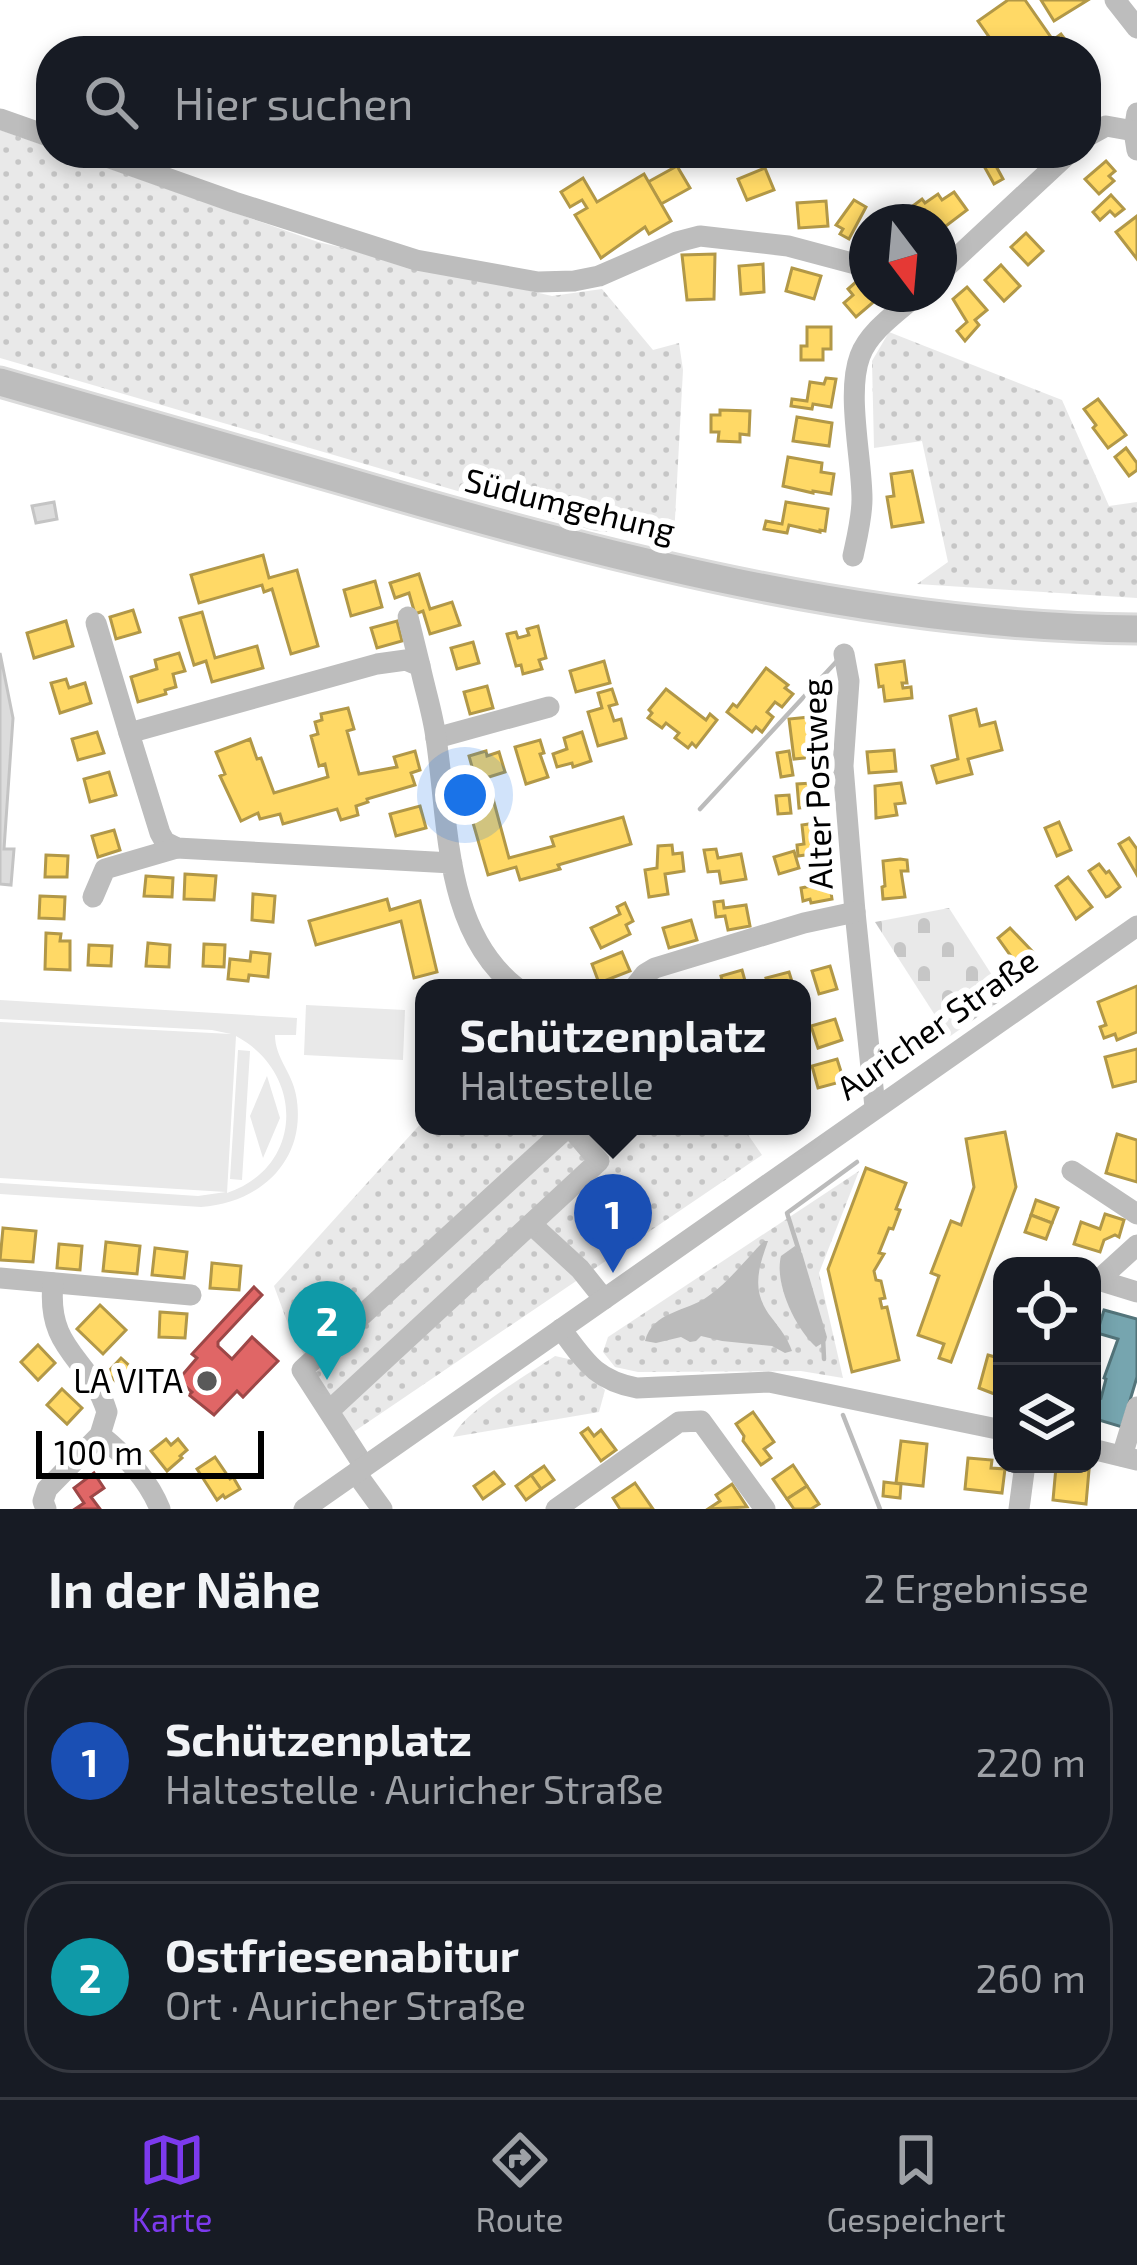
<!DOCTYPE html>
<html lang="de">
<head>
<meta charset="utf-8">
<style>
	:root { --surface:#171b24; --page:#20242c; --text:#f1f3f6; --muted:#9ea1a6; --line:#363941; --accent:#7c3aed }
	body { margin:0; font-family:"Exo 2",sans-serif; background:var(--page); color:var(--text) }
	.controls { position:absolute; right:36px; bottom:36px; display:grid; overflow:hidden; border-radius:24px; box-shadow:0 6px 18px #0003 }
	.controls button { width:108px; height:108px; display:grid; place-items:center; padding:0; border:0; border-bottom:3px solid var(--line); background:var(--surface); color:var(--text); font:60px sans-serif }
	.compass { position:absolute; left:849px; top:204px; width:108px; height:108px; border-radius:50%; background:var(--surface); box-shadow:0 6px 18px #0003; rotate:164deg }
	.scale { position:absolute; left:36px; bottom:30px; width:228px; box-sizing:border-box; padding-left:12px; border:6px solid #000; border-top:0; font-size:33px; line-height:42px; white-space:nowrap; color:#000; -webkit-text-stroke:9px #fff; paint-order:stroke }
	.you { position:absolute; left:465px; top:795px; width:42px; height:42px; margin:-30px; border:9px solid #fff; border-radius:50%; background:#1a73e8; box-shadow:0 0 0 18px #1a73e833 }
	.badge { display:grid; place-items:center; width:78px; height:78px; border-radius:50%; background:var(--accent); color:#fff; font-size:39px; font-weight:700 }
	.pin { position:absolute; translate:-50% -99px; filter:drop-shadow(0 3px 6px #0008) }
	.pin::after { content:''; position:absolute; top:63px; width:42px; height:36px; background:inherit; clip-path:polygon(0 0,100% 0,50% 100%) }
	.popup { position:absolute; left:415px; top:979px; width:396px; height:156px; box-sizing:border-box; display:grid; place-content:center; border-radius:24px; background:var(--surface); filter:drop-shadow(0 3px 9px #0005); font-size:39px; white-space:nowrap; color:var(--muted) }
	.popup b { font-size:45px; color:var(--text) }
	.popup::after { content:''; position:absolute; left:50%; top:100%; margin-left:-24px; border:24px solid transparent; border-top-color:var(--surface) }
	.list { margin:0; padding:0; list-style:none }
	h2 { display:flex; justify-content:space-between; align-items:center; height:156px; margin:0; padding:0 48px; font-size:51px }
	h2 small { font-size:39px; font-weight:400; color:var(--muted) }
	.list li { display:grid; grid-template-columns:78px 1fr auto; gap:36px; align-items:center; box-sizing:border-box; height:192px; margin:0 24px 24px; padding:0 24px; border:3px solid var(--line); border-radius:48px }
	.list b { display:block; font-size:45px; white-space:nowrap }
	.list p { margin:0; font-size:39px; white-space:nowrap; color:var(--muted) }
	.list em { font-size:39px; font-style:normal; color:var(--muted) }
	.icon { flex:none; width:66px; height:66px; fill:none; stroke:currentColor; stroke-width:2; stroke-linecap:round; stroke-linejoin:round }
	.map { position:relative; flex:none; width:1137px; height:1509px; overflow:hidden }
	.search { position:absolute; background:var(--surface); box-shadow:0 6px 18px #0003; left:36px; right:36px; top:36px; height:132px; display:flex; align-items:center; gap:30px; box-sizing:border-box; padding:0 42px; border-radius:48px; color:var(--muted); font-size:45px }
	.sheet { height:588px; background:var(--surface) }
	nav { display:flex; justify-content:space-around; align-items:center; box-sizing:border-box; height:168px; border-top:3px solid var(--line); background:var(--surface); font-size:33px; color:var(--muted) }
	nav a { display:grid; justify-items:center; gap:6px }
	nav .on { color:var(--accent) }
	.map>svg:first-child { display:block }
	.grass { fill:url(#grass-dots) }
	.cemetery { fill:url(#cemetery-stones) }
	.pitch { fill:#e9e9e9; fill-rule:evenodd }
	.water { fill:#bbb }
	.homes { fill:#ffd966; stroke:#b29847; stroke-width:3 }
	.shops { fill:#e06666; stroke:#9d4747; stroke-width:3 }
	.public { fill:#76a5af; stroke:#53747a; stroke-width:3 }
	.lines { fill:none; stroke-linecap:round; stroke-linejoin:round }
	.stream { stroke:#bbb; stroke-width:4.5 }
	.building { fill:#dcdcdc; stroke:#c4c4c4; stroke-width:3 }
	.major-casing { stroke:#dbdbdb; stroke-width:33 }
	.minor { stroke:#bdbdbd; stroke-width:21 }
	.major { stroke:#bdbdbd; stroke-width:27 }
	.poi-dot { fill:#595959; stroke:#fff; stroke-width:4.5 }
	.labels { text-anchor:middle; stroke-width:12; stroke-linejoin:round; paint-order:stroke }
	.street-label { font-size:33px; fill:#000; stroke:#fff }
	.poi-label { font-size:33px; fill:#000; stroke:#fff; text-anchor:end }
</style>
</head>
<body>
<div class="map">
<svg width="1137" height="1509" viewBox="0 0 1137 1509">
	<defs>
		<pattern id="grass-dots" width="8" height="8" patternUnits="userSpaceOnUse" patternTransform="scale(3)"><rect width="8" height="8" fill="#e9e9e9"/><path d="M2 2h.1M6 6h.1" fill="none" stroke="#c6c6c6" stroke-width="1.8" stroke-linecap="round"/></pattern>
		<pattern id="cemetery-stones" width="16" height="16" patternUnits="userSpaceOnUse" patternTransform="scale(3)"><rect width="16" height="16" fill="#e9e9e9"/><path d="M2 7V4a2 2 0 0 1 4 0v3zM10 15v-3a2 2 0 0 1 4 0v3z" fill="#c6c6c6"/></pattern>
	</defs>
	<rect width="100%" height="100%" fill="#fff"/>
	<g class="grass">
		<polygon points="0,130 51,148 51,153 65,153 318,242 552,296 602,289 653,350 679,343 683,370 674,537 595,531 0,358"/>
		<polygon points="889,332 1062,400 1109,506 1137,502 1137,598 917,584 948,562 922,441 874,448 872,361"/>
		<polygon points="424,1120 424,1126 742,1126 762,1155 352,1433 292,1335 274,1286"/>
		<polygon points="859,1171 819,1273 843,1378 801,1371 638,1372 615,1367 603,1352 608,1337"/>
		<path d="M 555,1356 L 573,1360 L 605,1390 L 599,1412 L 453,1437 C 464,1411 530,1373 555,1356 Z"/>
	</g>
	<polygon class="cemetery" points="949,908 1006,997 949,1037 875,922"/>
	<g class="pitch">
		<path d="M 0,1000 L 297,1018 L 296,1035 L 275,1035 C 275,1058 292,1072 296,1095 C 308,1159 261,1203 201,1207 L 0,1194 L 0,1183 L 198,1196 L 226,1192 L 0,1178 L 0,1022 L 231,1034 L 212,1030 L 0,1019 ZM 236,1036 C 305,1073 304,1167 227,1193 Z"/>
		<polygon points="306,1005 405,1010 403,1060 304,1055"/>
		<polygon points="238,1050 250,1051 242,1180 230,1179"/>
		<polygon points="267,1076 280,1118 263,1158 250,1116"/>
	</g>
	<g class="water">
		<path d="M 764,1241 L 768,1241 C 758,1269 751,1291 771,1317 C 780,1329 787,1337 792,1351 L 785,1353 L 772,1346 L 722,1341 L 701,1336 L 696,1341 L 690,1342 L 681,1337 L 656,1343 L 645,1341 C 653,1311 686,1312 707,1297 C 728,1283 746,1259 764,1241 Z"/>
		<path d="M 795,1246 L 802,1253 L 827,1337 L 826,1341 L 816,1347 C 795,1328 774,1283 781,1256 Z"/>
	</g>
	<g class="homes">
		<polygon points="1008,0 1025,0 1053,40 1061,34 1074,51 999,51 978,21"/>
		<polygon points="1041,0 1088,0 1054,21"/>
		<polygon points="986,153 989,153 1003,179 994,184 979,157"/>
		<polygon points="1106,161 1115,171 1109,176 1114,181 1099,194 1085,179"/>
		<polygon points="677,166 690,188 661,204 648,182"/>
		<polygon points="765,168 774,190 747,200 738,179"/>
		<polygon points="644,174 671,221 649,234 645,227 601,258 575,215 587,208 582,200 570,207 561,192 583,178 597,202"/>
		<polygon points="954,192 967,210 942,229 930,213 919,221 910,208 922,199 925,203 938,194 942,200"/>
		<polygon points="1111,195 1124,209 1115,216 1110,211 1100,220 1093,212"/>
		<polygon points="854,200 866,207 849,239 840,234 843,229 836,225"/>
		<polygon points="826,201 828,226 799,228 797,203"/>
		<polygon points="1137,216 1137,259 1116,232"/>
		<polygon points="1026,233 1043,251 1028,265 1011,247"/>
		<polygon points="715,254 714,299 687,300 682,255"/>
		<polygon points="763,264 764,292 741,294 739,266"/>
		<polygon points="1001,265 1020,286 1004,301 985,280"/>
		<polygon points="792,268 821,276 814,299 786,291"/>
		<polygon points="856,282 861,288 864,285 867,294 873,294 877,299 856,317 844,303 853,295 848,289"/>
		<polygon points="967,287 987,310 975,320 979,325 965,341 957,331 967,322 953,299"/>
		<polygon points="807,327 831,327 831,349 823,349 823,360 801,360 801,346 807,346"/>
		<polygon points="826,378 836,379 831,407 813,404 812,409 791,406 792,399 807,401 810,382 824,384"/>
		<polygon points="1098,399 1126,435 1108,448 1093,428 1096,425 1084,409"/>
		<polygon points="720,410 750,411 749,435 740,434 740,442 718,441 719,432 711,432 711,415 720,415"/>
		<polygon points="797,417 832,423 829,446 793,441"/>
		<polygon points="1126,448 1137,463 1137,470 1129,476 1115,457"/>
		<polygon points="788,457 822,463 821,472 834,474 831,494 813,491 813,493 783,486"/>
		<polygon points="912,471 923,522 892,527 887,497 894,496 891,474"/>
		<polygon points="786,502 828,509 825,531 820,530 820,532 789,525 787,533 764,529 766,521 782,524"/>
		<polygon points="263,555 269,578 297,570 318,646 291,654 272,589 264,592 262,585 199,603 191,575"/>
		<polygon points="419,574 430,609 452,602 460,625 430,634 423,611 415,614 409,593 395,598 390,583"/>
		<polygon points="375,581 382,607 351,616 344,590"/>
		<polygon points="133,610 140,632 116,639 110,617"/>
		<polygon points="202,612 215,658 257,646 263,668 212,682 206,661 194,665 180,618"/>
		<polygon points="66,621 73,646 34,658 27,633"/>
		<polygon points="397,621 402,641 377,648 371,628"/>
		<polygon points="538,626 546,658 539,660 542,669 523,674 521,665 516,666 507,634 516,632 518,638 529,635 527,629"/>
		<polygon points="473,642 479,663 457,669 451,648"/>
		<polygon points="179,653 185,671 173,674 176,687 165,690 166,694 138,702 131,677 157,669 155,660"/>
		<polygon points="604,661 610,683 576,692 570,671"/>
		<polygon points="904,661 907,683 902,683 903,688 911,687 912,698 885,701 883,686 879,687 876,665"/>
		<polygon points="766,668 788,685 785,688 793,694 782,707 775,702 767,712 773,717 762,732 756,727 752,732 727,712 733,704 737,707"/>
		<polygon points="66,679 69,688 85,683 91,703 60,713 51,683"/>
		<polygon points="487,686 493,708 470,714 464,692"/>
		<polygon points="612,689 617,704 609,706 614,721 621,719 626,738 598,746 588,712 602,708 598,693"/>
		<polygon points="666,689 706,720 710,714 717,720 696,747 692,743 688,748 675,738 679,733 666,723 662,728 648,718 652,713 649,710"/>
		<polygon points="348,708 354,729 347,731 359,774 397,767 394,757 415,751 420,770 411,773 415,785 367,799 368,802 356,806 358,815 341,820 337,809 283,824 280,814 260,819 258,813 241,821 220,776 225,774 216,752 250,739 257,759 261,758 274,793 328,777 325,764 319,766 311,736 318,734 315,722 322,720 321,714"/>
		<polygon points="976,709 980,726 995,722 1002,750 968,759 972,774 937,783 932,766 958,759 950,716"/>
		<polygon points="810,717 815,757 794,759 789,719"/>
		<polygon points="97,732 104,753 78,760 72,739"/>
		<polygon points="582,732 591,761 573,767 572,763 557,767 553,754 567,749 564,738"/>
		<polygon points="540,740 544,753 540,754 548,777 526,784 515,747"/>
		<polygon points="894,750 896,771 869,773 867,752"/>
		<polygon points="486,751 487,756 499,752 505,772 476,781 469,756"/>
		<polygon points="789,751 793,775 781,777 777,753"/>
		<polygon points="109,772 116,795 90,802 84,779"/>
		<polygon points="812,783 814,806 799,808 797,784"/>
		<polygon points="901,783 905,803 895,804 897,815 876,818 875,786"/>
		<polygon points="492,795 509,858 554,846 551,837 623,817 631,844 558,865 560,869 520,880 516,867 488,875 467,802"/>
		<polygon points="789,795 791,813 778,814 776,796"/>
		<polygon points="420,806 426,828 396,836 390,814"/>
		<polygon points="822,822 824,838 818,839 820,853 798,856 797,845 804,844 802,825"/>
		<polygon points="1059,822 1071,850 1057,856 1045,828"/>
		<polygon points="114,830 120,850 98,857 92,836"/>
		<polygon points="1129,838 1137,849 1137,875 1119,844"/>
		<polygon points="672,845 673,854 682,853 684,871 665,874 668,894 649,897 645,870 657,868 658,846"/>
		<polygon points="716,849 718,858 741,854 746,879 721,883 719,871 708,872 704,850"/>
		<polygon points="794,851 799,868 779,874 774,857"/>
		<polygon points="46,855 68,856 67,877 45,877"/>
		<polygon points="900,859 907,860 908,871 901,871 905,897 883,899 882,887 885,886 883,861"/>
		<polygon points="1099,864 1106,873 1109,871 1120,887 1109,896 1106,897 1089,871"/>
		<polygon points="828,872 832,899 811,903 810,899 803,901 801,888 811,886 809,874"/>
		<polygon points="185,874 216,876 214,900 184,899"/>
		<polygon points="146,876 173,878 172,897 144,896"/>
		<polygon points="1068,877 1092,907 1076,919 1056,886"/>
		<polygon points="253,894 275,896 273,922 252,920"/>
		<polygon points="40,896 65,897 64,919 39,918"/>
		<polygon points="387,899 390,910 420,901 437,972 414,978 401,921 316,945 309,921"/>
		<polygon points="723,901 724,908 746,905 750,926 728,930 725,916 716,917 714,902"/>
		<polygon points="625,903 633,921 626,925 630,934 601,948 591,928 620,914 617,907"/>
		<polygon points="691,920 697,940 669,948 663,928"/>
		<polygon points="1010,928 1034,953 1018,966 998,938"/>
		<polygon points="46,933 61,934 60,941 70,941 70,970 45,969"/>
		<polygon points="148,943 170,945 169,967 146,966"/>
		<polygon points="204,944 225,945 224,967 203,966"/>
		<polygon points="89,945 112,946 111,966 88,965"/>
		<polygon points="251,952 270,954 268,977 249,975 248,981 228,979 230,959 250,961"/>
		<polygon points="622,952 630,971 599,983 592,964"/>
		<polygon points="830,966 837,989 819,994 812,971"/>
		<polygon points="742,970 747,988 724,988 721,976"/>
		<polygon points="789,972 794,988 769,988 766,978"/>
		<polygon points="1137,986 1137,1032 1117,1040 1115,1034 1104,1038 1100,1027 1106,1025 1098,1002"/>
		<polygon points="835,1019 842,1040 818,1048 811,1026"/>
		<polygon points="1137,1049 1137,1081 1113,1087 1105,1057"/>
		<polygon points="837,1059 844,1081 818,1088 812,1066"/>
		<polygon points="1005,1132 1016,1187 951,1362 939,1358 944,1344 918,1335 939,1276 931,1273 951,1221 961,1225 974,1187 966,1139"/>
		<polygon points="1117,1134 1137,1140 1137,1182 1106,1173"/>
		<polygon points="866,1168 906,1183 896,1209 900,1210 893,1229 889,1228 879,1253 884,1254 874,1271 876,1280 881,1281 885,1298 880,1299 882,1308 887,1307 899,1360 852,1372 828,1269"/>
		<polygon points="1036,1200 1058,1208 1052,1223 1031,1215"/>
		<polygon points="1105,1214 1124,1220 1119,1237 1115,1235 1104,1240 1100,1252 1074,1244 1081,1222 1100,1229"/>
		<polygon points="1031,1215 1052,1223 1046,1239 1025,1232"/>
		<polygon points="3,1228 36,1231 33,1262 0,1260"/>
		<polygon points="106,1242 140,1246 137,1274 103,1271"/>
		<polygon points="59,1244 82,1246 80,1270 57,1268"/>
		<polygon points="155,1248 187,1252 184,1278 152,1275"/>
		<polygon points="212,1263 241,1266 239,1290 210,1288"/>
		<polygon points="100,1305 126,1330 103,1354 77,1329"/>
		<polygon points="160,1312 187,1314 185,1338 159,1337"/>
		<polygon points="38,1345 55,1363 38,1380 21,1362"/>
		<polygon points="988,1355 1002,1359 1002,1397 979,1388"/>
		<polygon points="121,1358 143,1378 129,1394 107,1373"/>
		<polygon points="62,1389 82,1408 67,1424 47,1405"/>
		<polygon points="753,1412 774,1442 764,1449 771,1458 761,1465 743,1441 744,1436 736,1424"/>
		<polygon points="588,1428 594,1436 601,1430 616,1450 601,1461 581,1433"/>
		<polygon points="166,1439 171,1445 178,1439 187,1450 180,1456 182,1458 167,1471 151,1451"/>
		<polygon points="901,1441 927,1444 923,1486 896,1483"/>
		<polygon points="215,1457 230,1479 233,1477 240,1489 225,1498 223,1495 217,1500 197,1469"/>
		<polygon points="968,1458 992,1460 991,1468 1005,1469 1002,1493 965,1489"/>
		<polygon points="793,1465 807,1486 787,1499 773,1479"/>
		<polygon points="544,1466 554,1480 541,1489 531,1475"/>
		<polygon points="1056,1467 1089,1470 1086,1504 1053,1500"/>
		<polygon points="494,1472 504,1484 483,1499 474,1486"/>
		<polygon points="531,1475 541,1489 526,1500 516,1486"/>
		<polygon points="884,1482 901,1484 900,1498 883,1496"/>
		<polygon points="635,1483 653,1509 620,1509 613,1498"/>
		<polygon points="732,1484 747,1507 708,1509 720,1501 716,1495"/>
		<polygon points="807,1486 819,1504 811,1509 794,1509 787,1499"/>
	</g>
	<g class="shops">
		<polygon points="254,1287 262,1295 218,1342 218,1346 232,1359 252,1337 278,1361 243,1397 237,1391 214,1415 189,1395 192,1392 178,1380 197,1358 192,1354"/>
		<polygon points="94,1473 104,1488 91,1497 100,1509 75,1509 84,1503 74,1488"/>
	</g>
	<polygon class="public" points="1104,1310 1137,1319 1137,1377 1122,1427 1092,1418 1092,1395 1101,1398 1106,1379 1104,1378 1118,1339 1097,1333"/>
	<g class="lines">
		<g class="stream">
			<polyline points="700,809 837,661"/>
			<polyline points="799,1251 787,1213 857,1162"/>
			<polyline points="823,1337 824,1359"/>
			<polyline points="843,1415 880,1509"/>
		</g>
	</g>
	<g class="building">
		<polygon points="54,502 57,519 36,523 32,506"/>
		<polygon points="0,653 13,718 4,849 14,849 11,885 0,884"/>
	</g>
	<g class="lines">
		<defs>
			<path id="major" d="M 0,382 C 114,414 228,447 342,480 C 598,555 869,627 1137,629"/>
		</defs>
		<use href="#major" class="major-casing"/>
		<g class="minor">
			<polyline points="1115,0 1137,28"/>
			<polyline points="1137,113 1134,131 1137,150"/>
			<polyline points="0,119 51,137"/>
			<polyline points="1086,137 1106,126 1134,131"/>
			<polyline points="96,153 234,202 416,260 538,282 574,281 599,276 677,242 700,236 788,246 867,267"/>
			<polyline points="939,274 1069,153"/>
			<path d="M 853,556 C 857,537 862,518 862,499 C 862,459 846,393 860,356 C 869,331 898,312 918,294"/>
			<polyline points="408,617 420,666"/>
			<polyline points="96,623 129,733"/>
			<polyline points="844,654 849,681 843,766 855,912 875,1107"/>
			<polyline points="436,738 549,707"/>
			<path d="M 452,863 L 177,848 L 165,842 L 160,833 L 129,733 L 377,664 L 406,660 L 420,666 C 425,690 433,714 436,738 C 449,822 443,931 517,988"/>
			<polyline points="93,897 105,869 177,848"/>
			<polyline points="634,988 645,974 655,968 804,923 855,912"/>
			<polyline points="1072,1171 1137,1214"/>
			<polyline points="531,1224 580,1269 604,1299"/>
			<polyline points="0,1278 191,1295"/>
			<polyline points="1098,1280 1137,1292"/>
			<polyline points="1092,1286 1137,1245"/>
			<path d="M 561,1329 C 585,1361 595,1380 637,1388 L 769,1382 L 1002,1430"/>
			<polyline points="330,1410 599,1161 569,1126 302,1370 364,1466"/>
			<path d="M 100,1435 C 125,1455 148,1479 160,1509"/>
			<polyline points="1092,1449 1137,1460"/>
			<polyline points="1122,1456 1137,1407"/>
			<polyline points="356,1473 382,1509"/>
			<path d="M 46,1509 L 43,1501 L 47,1489 L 100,1435 L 107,1412 C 91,1358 46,1352 53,1283"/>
			<polyline points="304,1509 1137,926"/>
			<polyline points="556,1509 679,1422 701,1421 765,1509"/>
			<polyline points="1019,1509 1025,1464"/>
		</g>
		<use href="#major" class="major"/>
	</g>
	<circle class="poi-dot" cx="207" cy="1381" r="12"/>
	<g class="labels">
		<g class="street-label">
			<text transform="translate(570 505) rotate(14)" y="12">Südumgehung</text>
			<text transform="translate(817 784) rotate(-92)" y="12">Alter Postweg</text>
			<text transform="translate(937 1024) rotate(-35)" y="12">Auricher Straße</text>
		</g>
		<g class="poi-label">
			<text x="183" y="1393">LA VITA</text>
		</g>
	</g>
</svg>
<div class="controls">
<button><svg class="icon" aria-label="locate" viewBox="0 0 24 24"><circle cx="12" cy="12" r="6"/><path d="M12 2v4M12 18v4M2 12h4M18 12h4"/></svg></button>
<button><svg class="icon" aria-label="layers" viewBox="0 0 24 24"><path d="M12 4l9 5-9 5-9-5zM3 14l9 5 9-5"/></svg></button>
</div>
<svg class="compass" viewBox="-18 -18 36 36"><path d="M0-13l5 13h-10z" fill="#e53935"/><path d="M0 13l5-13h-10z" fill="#9ea1a6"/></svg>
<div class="scale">100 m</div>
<div class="you"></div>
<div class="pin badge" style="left:613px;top:1273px;background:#1a4fb4">1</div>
<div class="popup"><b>Schützenplatz</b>Haltestelle</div>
<div class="pin badge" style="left:327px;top:1380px;background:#0f9aa8">2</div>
<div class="search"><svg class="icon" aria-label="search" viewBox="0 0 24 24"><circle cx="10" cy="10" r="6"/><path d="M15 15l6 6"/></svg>Hier suchen</div>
</div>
<section class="sheet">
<h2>In der Nähe<small>2 Ergebnisse</small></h2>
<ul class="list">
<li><span class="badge" style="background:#1a4fb4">1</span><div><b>Schützenplatz</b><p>Haltestelle · Auricher Straße</p></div><em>220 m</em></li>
<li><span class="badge" style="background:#0f9aa8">2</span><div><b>Ostfriesenabitur</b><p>Ort · Auricher Straße</p></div><em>260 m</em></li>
</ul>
</section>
<nav>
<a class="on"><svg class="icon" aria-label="map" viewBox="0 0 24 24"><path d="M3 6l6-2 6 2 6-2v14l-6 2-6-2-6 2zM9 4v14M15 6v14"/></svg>Karte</a>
<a><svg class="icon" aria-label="directions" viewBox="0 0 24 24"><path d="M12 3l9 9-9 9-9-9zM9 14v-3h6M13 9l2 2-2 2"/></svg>Route</a>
<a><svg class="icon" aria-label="saved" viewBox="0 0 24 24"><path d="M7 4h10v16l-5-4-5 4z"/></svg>Gespeichert</a>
</nav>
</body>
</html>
